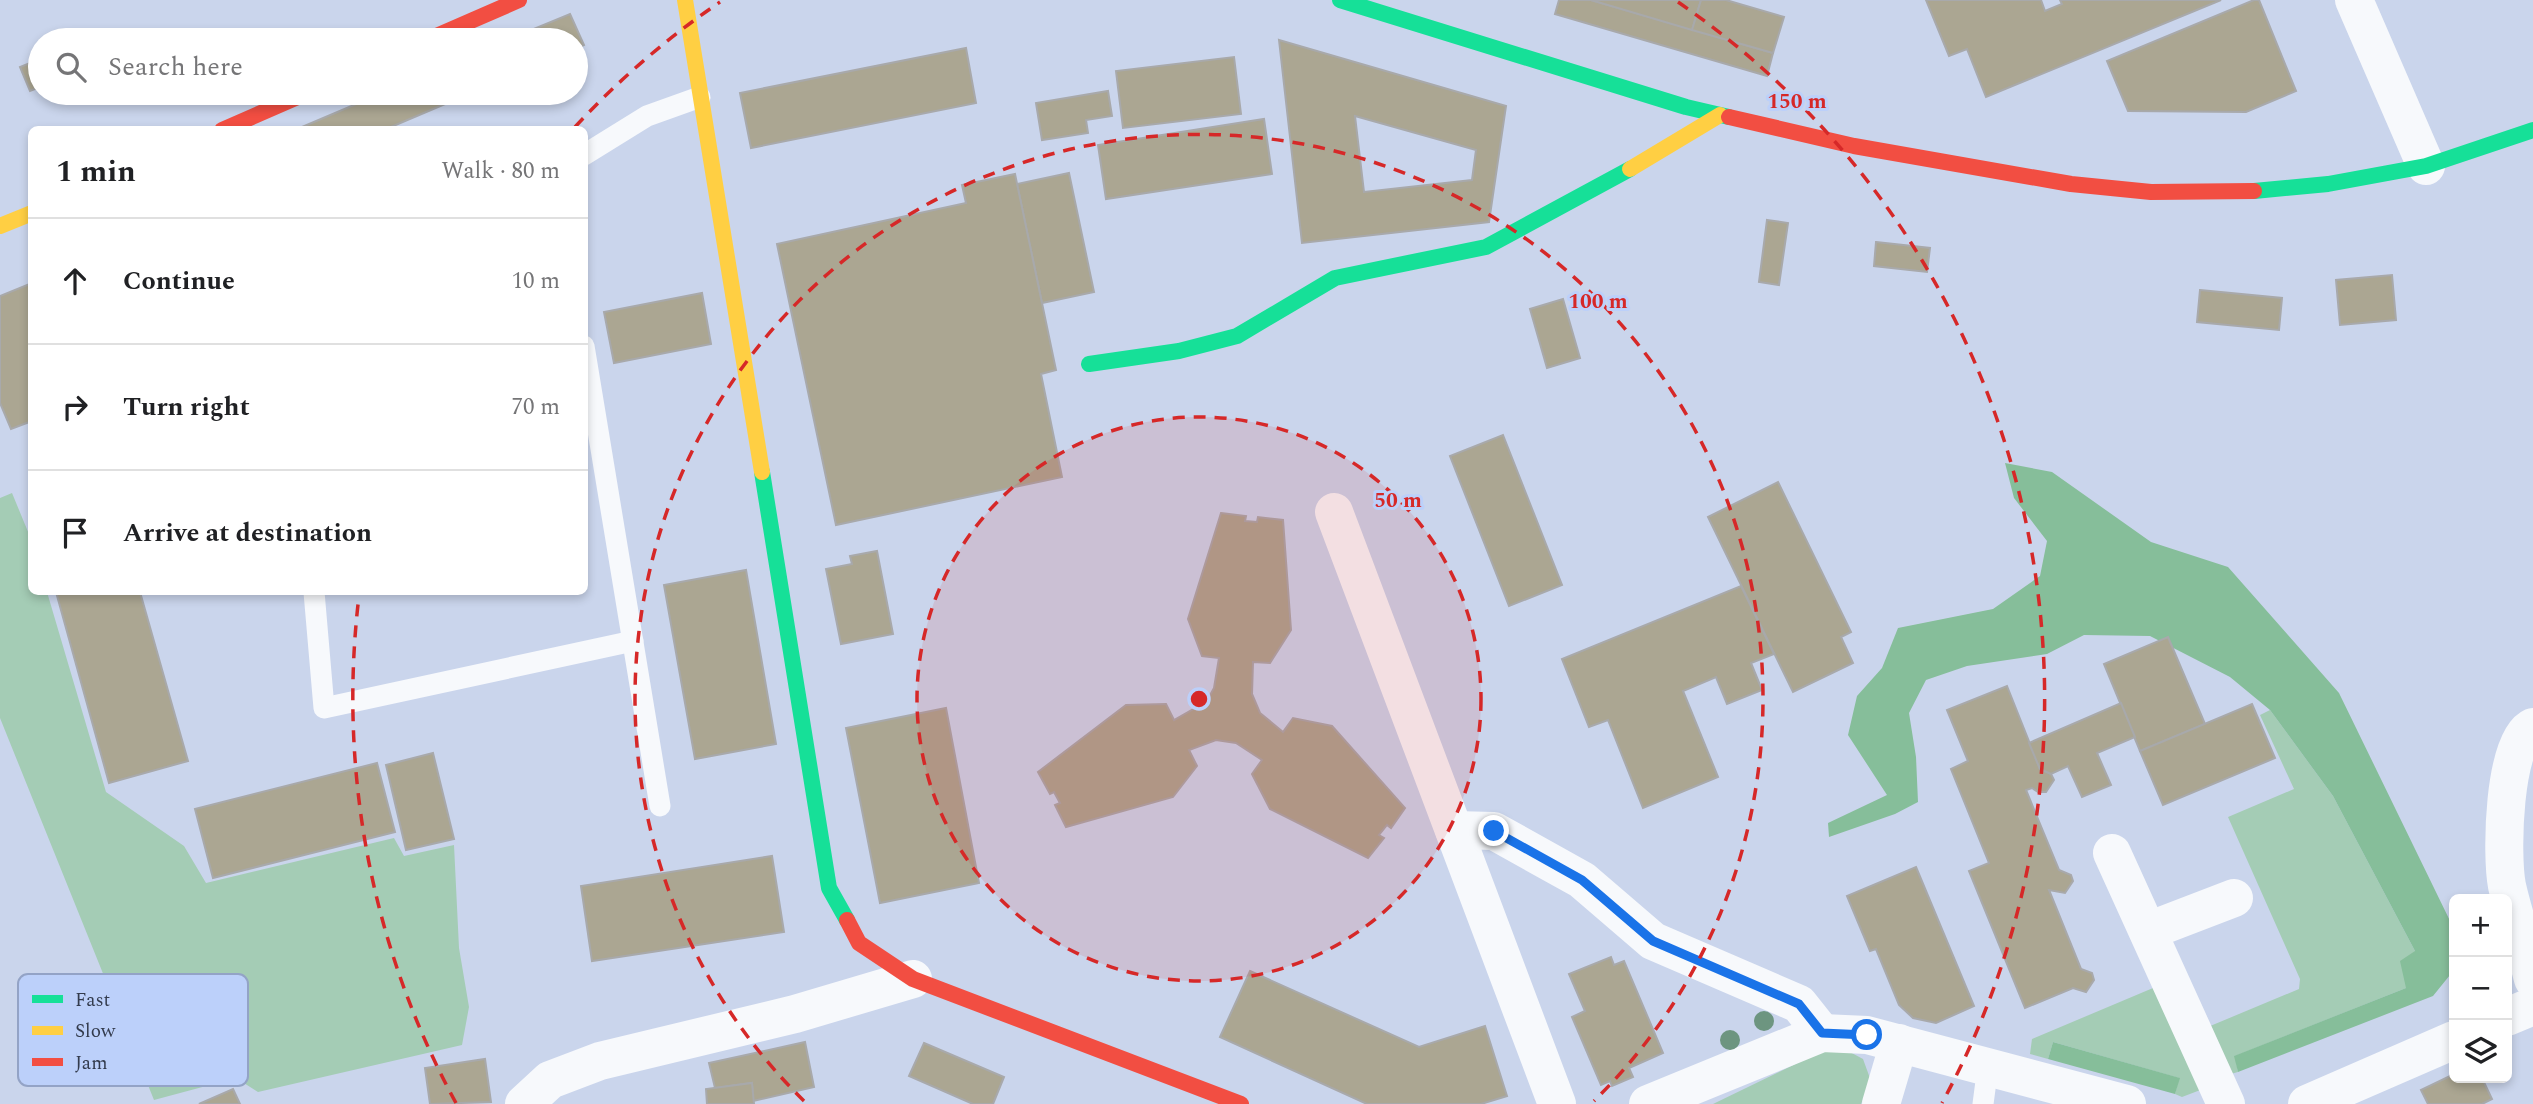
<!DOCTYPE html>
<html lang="en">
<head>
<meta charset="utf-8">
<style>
	:root { --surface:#fff; --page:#f6f6f6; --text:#202124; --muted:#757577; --line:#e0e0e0 }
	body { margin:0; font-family:Spectral,serif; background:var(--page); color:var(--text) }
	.controls { position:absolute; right:21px; bottom:21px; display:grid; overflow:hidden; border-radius:10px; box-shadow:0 4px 10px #0003 }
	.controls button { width:63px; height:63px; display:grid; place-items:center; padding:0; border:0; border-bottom:2px solid var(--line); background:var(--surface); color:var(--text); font:35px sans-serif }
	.stop { position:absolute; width:21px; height:21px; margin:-16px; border:5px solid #1a73e8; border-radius:50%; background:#fff }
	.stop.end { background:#1a73e8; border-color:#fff; box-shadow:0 2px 7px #0008 }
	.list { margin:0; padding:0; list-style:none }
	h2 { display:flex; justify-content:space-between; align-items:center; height:91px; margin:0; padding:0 28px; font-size:30px }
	h2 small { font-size:23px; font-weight:400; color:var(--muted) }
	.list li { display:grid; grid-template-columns:46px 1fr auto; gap:21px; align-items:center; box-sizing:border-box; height:126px; padding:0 28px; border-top:2px solid var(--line) }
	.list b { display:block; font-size:26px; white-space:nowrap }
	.list em { font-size:23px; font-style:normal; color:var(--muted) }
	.icon { flex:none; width:38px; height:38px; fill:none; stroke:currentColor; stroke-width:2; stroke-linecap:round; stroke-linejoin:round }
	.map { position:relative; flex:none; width:2533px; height:1104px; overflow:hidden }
	.search { position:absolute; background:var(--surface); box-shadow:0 4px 10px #0003; left:28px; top:28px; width:560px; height:77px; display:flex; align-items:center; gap:18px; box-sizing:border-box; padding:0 24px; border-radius:38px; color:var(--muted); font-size:26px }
	.panel { position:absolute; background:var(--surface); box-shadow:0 4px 10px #0003; left:28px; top:126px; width:560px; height:469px; border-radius:10px }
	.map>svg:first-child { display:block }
	.green { fill:#a4ccb5 }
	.forest { fill:#86be9a }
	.building { fill:#aba692; stroke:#a8a9ab; stroke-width:2; fill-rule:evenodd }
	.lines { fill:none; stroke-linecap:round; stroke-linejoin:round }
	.lane { stroke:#f7f9fc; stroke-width:21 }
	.street { stroke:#f7f9fc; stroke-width:38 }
	.fast { stroke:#16e098; stroke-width:16 }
	.slow { stroke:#ffcf43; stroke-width:16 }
	.jam { stroke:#f24e42; stroke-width:16 }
	.tree { fill:#6d9580 }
	.route { stroke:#1a73e8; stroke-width:9 }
	.ring { fill:none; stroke:#d62828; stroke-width:3.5; stroke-dasharray:12 9 }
	.key { fill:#bcd0fa; stroke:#93a3c6; stroke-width:2 }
	.key-label { font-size:19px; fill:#333b4d }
	.centre { fill:#d62828; stroke:#bcd0fa; stroke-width:3.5 }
	.ring-label { font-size:21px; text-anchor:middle; font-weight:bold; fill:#d62828; stroke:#bcd0fa; stroke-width:6; stroke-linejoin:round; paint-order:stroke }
</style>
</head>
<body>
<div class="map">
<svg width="2533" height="1104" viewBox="0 0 2533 1104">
	<rect width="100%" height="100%" fill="#cad5ec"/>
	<g class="green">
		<polygon points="12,493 31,539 32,592 47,592 106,792 184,846 206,883 394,838 404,856 454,845 459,948 469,1007 462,1045 258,1092 236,1078 154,1100 0,718 0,498"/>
		<polygon points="2270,710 2333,796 2415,951 2406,988 2235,1056 2238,1072 2227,1075 2203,1029 2299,989 2300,979 2228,817 2294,789 2260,715"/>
		<polygon points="2153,988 2203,1089 2182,1097 2175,1094 2179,1078 2053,1042 2048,1059 2030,1054 2032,1039"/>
		<polygon points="1822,1051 1848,1051 1863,1059 1871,1081 1861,1104 1713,1104"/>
	</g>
	<g class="forest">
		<polygon points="2005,463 2052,472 2151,542 2228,567 2339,693 2453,927 2454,970 2433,996 2238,1072 2234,1056 2406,988 2400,961 2415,951 2333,796 2270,710 2230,677 2150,636 2084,635 2047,654 1967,666 1926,680 1909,713 1916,757 1918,802 1895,814 1829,837 1828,823 1887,795 1848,735 1857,696 1882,668 1898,628 1993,609 2040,576 2047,541 2014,498"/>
		<polygon points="2053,1042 2180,1078 2175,1094 2048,1059"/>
	</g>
	<g class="building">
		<polygon points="1559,0 1591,0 1773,53 1767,76 1555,14"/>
		<polygon points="1591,0 1701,0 1692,30"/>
		<polygon points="1701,0 1726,0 1784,17 1773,53 1692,30"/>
		<polygon points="1926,0 2041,0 2045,11 2062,4 2060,0 2221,0 1986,97 1967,49 1949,56"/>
		<polygon points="2254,0 2259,0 2296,91 2246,112 2128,111 2107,61"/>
		<polygon points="570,14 584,45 576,49 576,40 507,40"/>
		<path d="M 1279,40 L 1506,106 L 1489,222 L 1302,243 ZM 1355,116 L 1476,150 L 1472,180 L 1364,192 Z"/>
		<polygon points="966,48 976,103 751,148 740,93"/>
		<polygon points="1234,57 1241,114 1123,128 1116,71"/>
		<polygon points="40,59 40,87 30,91 20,67"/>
		<polygon points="1108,91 1112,116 1086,120 1088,133 1042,140 1036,103"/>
		<polygon points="382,93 471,93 384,130 295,130"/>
		<polygon points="1264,119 1272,174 1106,199 1098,145"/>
		<polygon points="1069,173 1094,292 1042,303 1017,184"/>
		<polygon points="1015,174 1056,370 1041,374 1062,477 836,525 777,244 966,203 962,185"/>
		<polygon points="1767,220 1788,223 1779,285 1759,282"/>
		<polygon points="1876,242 1930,248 1927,272 1874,266"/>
		<polygon points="2392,275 2396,320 2340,325 2336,280"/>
		<polygon points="32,283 32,421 11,429 0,403 0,296"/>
		<polygon points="2200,290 2282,298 2279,330 2197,322"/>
		<polygon points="702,293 711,344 614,363 604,312"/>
		<polygon points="1563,299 1580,358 1547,368 1530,309"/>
		<polygon points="1503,435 1562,585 1509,606 1450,456"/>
		<polygon points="1778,482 1851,632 1841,637 1853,663 1793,692 1708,517"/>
		<polygon points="1221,513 1246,516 1245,521 1257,522 1258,517 1283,520 1291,630 1270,663 1253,662 1252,694 1260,713 1283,732 1293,718 1332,726 1405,808 1391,828 1387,825 1379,835 1384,838 1368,858 1270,809 1252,774 1262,760 1236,743 1216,740 1189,750 1197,766 1173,797 1066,827 1055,805 1060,803 1054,792 1050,794 1038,772 1126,705 1166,704 1174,720 1202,704 1209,697 1214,688 1219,658 1202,656 1188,619"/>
		<polygon points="877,551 893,634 841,644 826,569 852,564 850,556"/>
		<polygon points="746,570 776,744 695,759 664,585"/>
		<polygon points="1741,586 1774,654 1751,663 1762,690 1727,704 1716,677 1683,691 1718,777 1643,808 1608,720 1589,727 1562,659"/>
		<polygon points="56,592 140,592 188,761 109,783"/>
		<polygon points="2168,637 2205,724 2140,751 2104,664"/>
		<polygon points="2007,686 2040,769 2051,774 2054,780 2046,792 2038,792 2032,788 2026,790 2059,870 2071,875 2073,881 2065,893 2049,890 2081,969 2092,973 2094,980 2086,992 2073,988 2025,1008 1969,871 1989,863 1951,769 1968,761 1947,710"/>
		<polygon points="2121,703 2135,737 2097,753 2111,785 2082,797 2068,766 2051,774 2040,769 2029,743"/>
		<polygon points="2252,704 2275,758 2163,805 2140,751"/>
		<polygon points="946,708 979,883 880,903 846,728"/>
		<polygon points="433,753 454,839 406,850 386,765"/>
		<polygon points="377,763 395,832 213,878 195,809"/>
		<polygon points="772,856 784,932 592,961 581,886"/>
		<polygon points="1916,867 1974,1006 1936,1023 1913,1018 1899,1005 1876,949 1870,951 1847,896"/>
		<polygon points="1611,957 1614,965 1624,961 1663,1053 1629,1068 1633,1077 1612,1086 1610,1081 1601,1085 1572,1017 1585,1011 1569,974"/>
		<polygon points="1250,971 1419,1047 1485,1026 1507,1096 1481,1104 1367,1104 1220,1037"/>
		<polygon points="805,1042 814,1087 753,1101 752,1083 715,1088 709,1063"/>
		<polygon points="924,1043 1004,1077 993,1104 973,1104 909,1076"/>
		<polygon points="485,1059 491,1102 430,1104 425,1068"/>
		<polygon points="2454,1074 2454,1078 2482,1078 2492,1099 2482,1104 2428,1104 2421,1090"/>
		<polygon points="752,1083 754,1104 707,1104 706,1089"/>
		<polygon points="233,1089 240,1104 199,1104"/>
	</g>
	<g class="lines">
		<g class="lane">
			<polyline points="584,155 647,116 700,97"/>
			<polyline points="584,346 660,806"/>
			<polyline points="314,592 324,708 633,641"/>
			<polyline points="1983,1104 1988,1066"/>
		</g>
		<g class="street">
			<polyline points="2354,0 2426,166"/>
			<polyline points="1334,512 1557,1104"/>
			<path d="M 2533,727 C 2503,740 2501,856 2507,886 C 2514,917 2525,948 2533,979"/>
			<polyline points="1454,830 1494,831 1582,880 1653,941 1799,1004 1822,1033"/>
			<polyline points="2112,853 2226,1104"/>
			<polyline points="2148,931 2234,898"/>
			<polyline points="2507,1017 2533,1006"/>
			<polyline points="524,1104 550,1080 600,1061 795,1014 913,979"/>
			<polyline points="1648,1104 1822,1033 1867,1035 2127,1104"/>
			<polyline points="1881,1104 1899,1043"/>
			<polyline points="2307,1104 2454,1040"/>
		</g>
		<g class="fast">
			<polyline points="1340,0 1686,107 1729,117"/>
			<polyline points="2254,191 2328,184 2426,166 2533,130"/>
			<polyline points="1089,364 1179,351 1237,336 1335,278 1486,247 1630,169"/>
			<polyline points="762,472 829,888 847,920"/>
		</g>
		<g class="slow">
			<polyline points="685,0 762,472"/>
			<polyline points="1630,169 1720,115"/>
			<polyline points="0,226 32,213"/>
		</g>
		<g class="jam">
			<polyline points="427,40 519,0"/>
			<polyline points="1729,117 1854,146 2071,184 2151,192 2254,191"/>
			<polyline points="222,130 307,93"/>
			<polyline points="847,920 859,943 913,979 1241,1104"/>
		</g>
	</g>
	<g class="tree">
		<circle cx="1764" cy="1021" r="10"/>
		<circle cx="1730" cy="1040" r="10"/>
	</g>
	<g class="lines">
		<polyline class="route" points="1494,831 1582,880 1653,941 1799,1004 1822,1033 1867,1035"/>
	</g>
	<circle cx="1199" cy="699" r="282" fill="#d62828" fill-opacity=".12"/>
	<g class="ring">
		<circle cx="1199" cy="699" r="282"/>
		<path d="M804 1101A564 564 0 1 1 1594 1101"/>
		<path d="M456 1103A846 846 0 0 1 359 596M575 127A846 846 0 0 1 720 2M1678 2A846 846 0 0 1 1942 1103"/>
	</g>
	<rect x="18" y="974" width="230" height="112" rx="10" class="key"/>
	<rect x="32" y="995" width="31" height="8" fill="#16e098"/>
	<rect x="32" y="1026" width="31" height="9" fill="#ffcf43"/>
	<rect x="32" y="1058" width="31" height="8" fill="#f24e42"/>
	<g class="key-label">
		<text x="75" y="1006">Fast</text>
		<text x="75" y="1037">Slow</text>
		<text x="75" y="1069">Jam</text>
	</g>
	<circle cx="1199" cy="699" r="10" class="centre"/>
	<g class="ring-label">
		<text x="1797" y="108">150 m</text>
		<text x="1598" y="308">100 m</text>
		<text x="1398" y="507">50 m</text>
	</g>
</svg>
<div class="controls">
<button>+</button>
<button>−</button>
<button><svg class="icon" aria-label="layers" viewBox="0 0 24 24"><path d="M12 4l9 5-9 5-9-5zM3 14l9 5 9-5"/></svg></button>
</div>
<div class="stop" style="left:1867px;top:1035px"></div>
<div class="stop end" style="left:1494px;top:831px"></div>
<div class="search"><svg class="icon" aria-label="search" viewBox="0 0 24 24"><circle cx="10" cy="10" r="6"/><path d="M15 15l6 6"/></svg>Search here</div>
<section class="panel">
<h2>1 min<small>Walk · 80 m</small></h2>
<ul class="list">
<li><svg class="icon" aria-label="ahead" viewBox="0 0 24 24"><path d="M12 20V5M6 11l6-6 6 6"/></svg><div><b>Continue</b></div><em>10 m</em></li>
<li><svg class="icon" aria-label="right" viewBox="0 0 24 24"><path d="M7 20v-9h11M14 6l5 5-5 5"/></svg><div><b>Turn right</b></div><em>70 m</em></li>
<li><svg class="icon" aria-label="arrive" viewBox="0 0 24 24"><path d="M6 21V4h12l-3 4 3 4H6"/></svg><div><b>Arrive at destination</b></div></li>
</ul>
</section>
</div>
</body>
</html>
